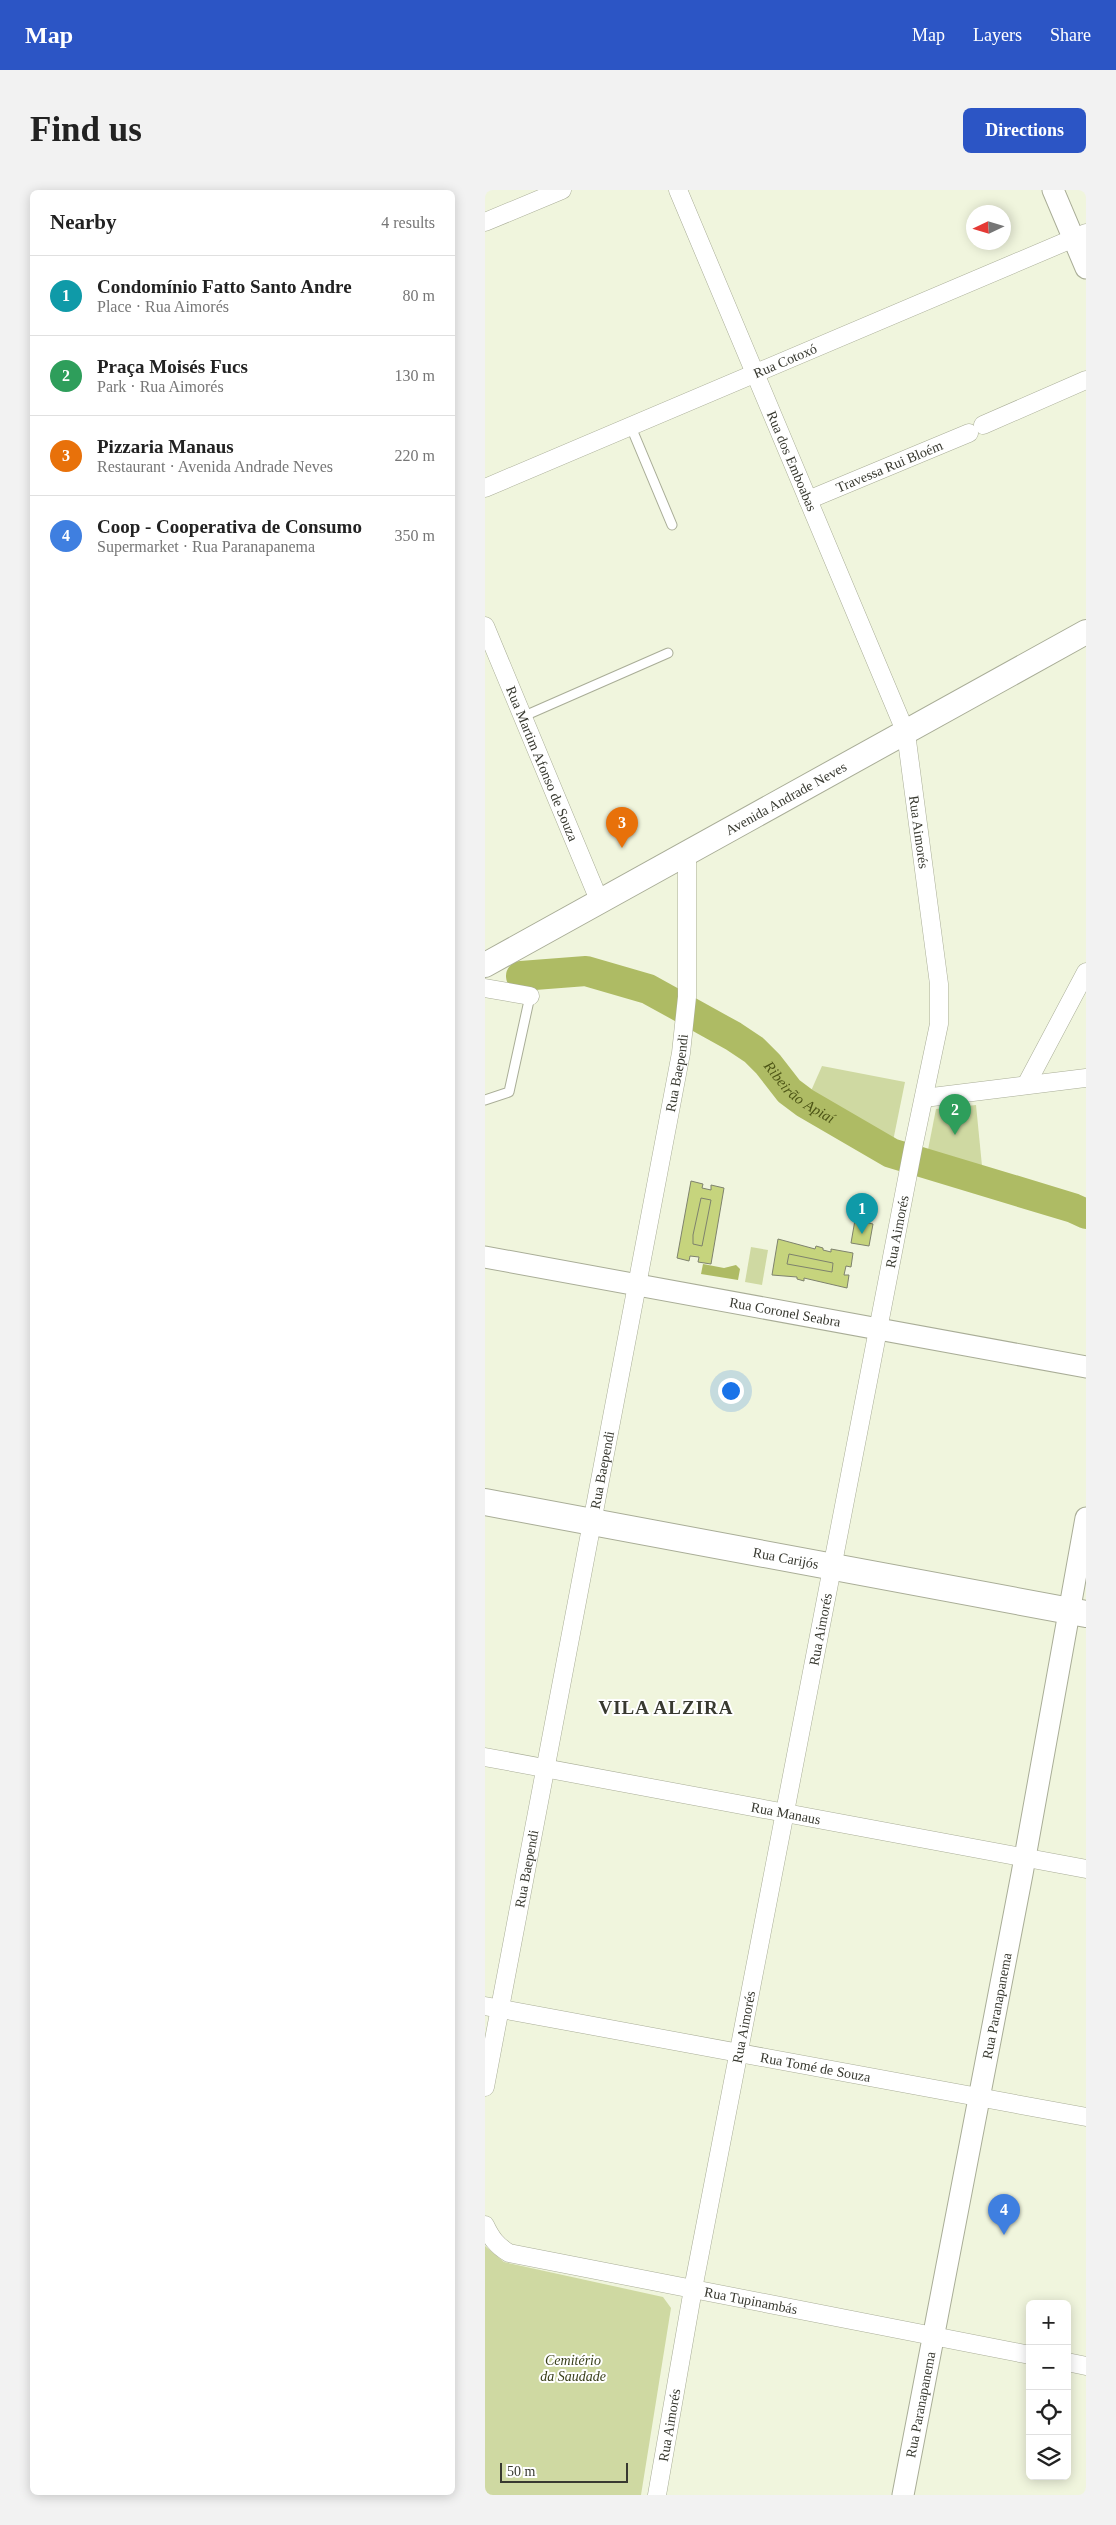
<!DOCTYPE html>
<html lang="en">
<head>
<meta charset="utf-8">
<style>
	:root { --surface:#fff; --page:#f2f2f2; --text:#222; --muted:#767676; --line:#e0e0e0; --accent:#2c55c5 }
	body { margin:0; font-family:"Times New Roman",serif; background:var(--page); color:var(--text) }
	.controls { position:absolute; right:15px; bottom:15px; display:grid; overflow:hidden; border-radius:8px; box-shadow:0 2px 12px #0003 }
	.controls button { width:45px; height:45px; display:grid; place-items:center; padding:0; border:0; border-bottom:1px solid var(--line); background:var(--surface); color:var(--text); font:25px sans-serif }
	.compass { position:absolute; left:481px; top:15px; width:45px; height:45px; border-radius:50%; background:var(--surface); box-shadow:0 2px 12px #0003; rotate:266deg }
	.scale { position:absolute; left:15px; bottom:12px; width:128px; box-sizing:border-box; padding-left:5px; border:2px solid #383930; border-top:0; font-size:14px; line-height:18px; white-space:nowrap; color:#383930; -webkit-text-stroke:4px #fff; paint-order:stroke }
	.you { position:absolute; left:245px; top:1200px; width:18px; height:18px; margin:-12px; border:4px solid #fff; border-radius:50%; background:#1a73e8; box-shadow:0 0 0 8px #1a73e833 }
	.badge { display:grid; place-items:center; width:32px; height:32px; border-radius:50%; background:var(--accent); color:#fff; font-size:16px; font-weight:700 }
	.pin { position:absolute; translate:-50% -41px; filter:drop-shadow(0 1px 2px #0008) }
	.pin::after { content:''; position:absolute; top:26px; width:18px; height:15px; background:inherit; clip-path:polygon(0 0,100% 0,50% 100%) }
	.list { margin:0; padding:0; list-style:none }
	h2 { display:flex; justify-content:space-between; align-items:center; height:65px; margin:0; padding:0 20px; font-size:21px }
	h2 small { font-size:16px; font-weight:400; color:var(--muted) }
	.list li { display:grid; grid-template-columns:32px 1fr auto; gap:15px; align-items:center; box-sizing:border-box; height:80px; padding:0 20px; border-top:1px solid var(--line) }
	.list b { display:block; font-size:19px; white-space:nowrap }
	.list p { margin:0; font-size:16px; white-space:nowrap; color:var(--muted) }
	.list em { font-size:16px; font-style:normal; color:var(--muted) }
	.icon { flex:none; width:28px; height:28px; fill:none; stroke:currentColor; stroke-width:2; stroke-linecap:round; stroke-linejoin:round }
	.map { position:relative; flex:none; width:601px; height:2305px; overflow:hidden; border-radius:8px }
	header { display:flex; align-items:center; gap:30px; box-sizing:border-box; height:70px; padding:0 25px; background:var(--accent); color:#fff }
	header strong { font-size:24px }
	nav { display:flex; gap:28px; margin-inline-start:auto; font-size:18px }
	.intro { display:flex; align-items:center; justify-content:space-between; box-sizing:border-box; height:120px; padding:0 30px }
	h1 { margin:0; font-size:35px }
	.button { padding:12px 22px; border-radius:8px; background:var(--accent); color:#fff; font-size:18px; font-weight:700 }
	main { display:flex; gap:30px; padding:0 30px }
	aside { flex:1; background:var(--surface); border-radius:8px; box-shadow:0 2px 12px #0003 }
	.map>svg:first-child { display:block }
	.green { fill:#cfd9a2 }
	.water { fill:#aebb64 }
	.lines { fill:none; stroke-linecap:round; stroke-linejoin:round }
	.river { stroke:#aebb64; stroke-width:30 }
	.building { fill:#c6d47d; stroke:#7e826d }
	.service-casing { stroke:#a9ad97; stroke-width:11 }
	.minor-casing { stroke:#a9ad97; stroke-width:19 }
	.tertiary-casing { stroke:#a9ad97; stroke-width:23 }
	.secondary-casing { stroke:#a9ad97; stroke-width:26 }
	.primary-casing { stroke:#a9ad97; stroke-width:28 }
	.service { stroke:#fff; stroke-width:9 }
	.minor { stroke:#fff; stroke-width:18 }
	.tertiary { stroke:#fff; stroke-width:21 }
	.secondary { stroke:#fff; stroke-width:24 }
	.primary { stroke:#fff; stroke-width:26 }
	.labels { text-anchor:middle; stroke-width:4; stroke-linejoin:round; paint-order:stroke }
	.street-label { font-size:14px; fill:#383930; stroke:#fff }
	.park-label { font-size:14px; font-style:italic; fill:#393f1a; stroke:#fff }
	.water-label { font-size:15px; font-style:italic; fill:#4d5516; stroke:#fff }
	.district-label { font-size:19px; font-weight:bold; letter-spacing:1px; fill:#383930; stroke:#fff }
</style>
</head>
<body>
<header>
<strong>Map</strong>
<nav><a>Map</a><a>Layers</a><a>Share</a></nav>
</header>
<div class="intro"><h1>Find us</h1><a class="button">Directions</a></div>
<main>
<aside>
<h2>Nearby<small>4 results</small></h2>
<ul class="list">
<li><span class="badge" style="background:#0f9aa8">1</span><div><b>Condomínio Fatto Santo Andre</b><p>Place · Rua Aimorés</p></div><em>80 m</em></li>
<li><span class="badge" style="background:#2e9e5b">2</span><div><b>Praça Moisés Fucs</b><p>Park · Rua Aimorés</p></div><em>130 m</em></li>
<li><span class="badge" style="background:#e8710a">3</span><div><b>Pizzaria Manaus</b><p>Restaurant · Avenida Andrade Neves</p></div><em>220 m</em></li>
<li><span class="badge" style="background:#3f7fe0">4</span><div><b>Coop - Cooperativa de Consumo</b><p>Supermarket · Rua Paranapanema</p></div><em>350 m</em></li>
</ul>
</aside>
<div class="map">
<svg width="601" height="2305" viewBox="0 0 601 2305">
	<rect width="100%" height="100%" fill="#f0f5dd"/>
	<g class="green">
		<polygon points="337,876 420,892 407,956 322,910"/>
		<polygon points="491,915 498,986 441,970 451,919"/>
		<polygon points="266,1057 283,1060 277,1095 260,1092"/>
		<polygon points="0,2056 19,2072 178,2107 186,2118 156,2305 0,2305"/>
	</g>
	<polygon class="water" points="218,1074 239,1078 251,1075 255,1079 253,1090 216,1084"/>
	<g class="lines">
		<path class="river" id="s1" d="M 36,786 L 101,781 L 163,799 L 248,846 L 269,860 L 283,874 L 304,901 L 320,913 L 406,963 L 588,1018 L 601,1024"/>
	</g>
	<g class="building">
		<polygon points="206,991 218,994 217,998 226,1000 226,995 239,998 226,1074 213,1072 214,1067 205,1066 204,1071 192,1068"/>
		<polygon points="216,1008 226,1010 217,1056 208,1054 208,1045"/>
		<polygon points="370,1030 388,1034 384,1056 366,1053"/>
		<polygon points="293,1049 330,1059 331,1056 338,1058 338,1060 346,1062 346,1059 368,1063 366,1077 361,1076 359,1085 364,1085 362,1098 319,1088 319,1091 312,1089 312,1087 287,1085"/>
		<polygon points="304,1064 348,1073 347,1082 302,1074"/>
	</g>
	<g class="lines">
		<defs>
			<g id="service">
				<polyline points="146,237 187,335"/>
				<polyline points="37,527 183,463"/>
				<polyline points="0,910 24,902 45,806"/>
			</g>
			<g id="minor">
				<polyline points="0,32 77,0"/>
				<polyline points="498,235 601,190"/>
				<path id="s2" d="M 0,298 L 601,43"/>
				<path id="s3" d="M 323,310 L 484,243"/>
				<path id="s4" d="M 0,436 L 114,710"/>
				<polyline points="0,798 45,806"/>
				<polyline points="541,895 601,782"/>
				<polyline points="439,908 601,888"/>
				<path id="s5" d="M 0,1567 L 601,1679"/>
				<path id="s6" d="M 0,1816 L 601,1927"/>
				<path id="s7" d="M 0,1897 L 196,863 L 202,807 L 202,661"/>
				<path id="s8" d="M 0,2035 C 6,2048 12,2056 24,2063 L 545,2165"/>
				<polyline points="582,2172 601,2176"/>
				<path id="s9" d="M 172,2305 L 208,2099 L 428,958 L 454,834 L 454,794 L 421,543 L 193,0"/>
			</g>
			<g id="tertiary">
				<polyline points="568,0 601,78"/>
				<path id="s10" d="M 0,1067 L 601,1177"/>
				<path id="s11" d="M 418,2305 L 537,1684 L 601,1328"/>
			</g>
			<g id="secondary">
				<path id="s12" d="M 0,775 L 601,442"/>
			</g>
			<g id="primary">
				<path id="s13" d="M 0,1312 L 601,1424"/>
			</g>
		</defs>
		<use href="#service" class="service-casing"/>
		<use href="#minor" class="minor-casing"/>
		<use href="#tertiary" class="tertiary-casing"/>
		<use href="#secondary" class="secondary-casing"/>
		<use href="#primary" class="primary-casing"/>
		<use href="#service" class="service"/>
		<use href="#minor" class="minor"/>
		<use href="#tertiary" class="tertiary"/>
		<use href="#secondary" class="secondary"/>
		<use href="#primary" class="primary"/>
	</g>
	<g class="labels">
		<g class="street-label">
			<text dy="5" stroke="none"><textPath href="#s2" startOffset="326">Rua Cotoxó</textPath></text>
			<text transform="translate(307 271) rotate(67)" y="5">Rua dos Emboabas</text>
			<text dy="5" stroke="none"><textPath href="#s3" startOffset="88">Travessa Rui Bloém</textPath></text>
			<text dy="5" stroke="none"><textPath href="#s4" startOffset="149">Rua Martim Afonso de Souza</textPath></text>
			<text dy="5" stroke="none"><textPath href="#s12" startOffset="344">Avenida Andrade Neves</textPath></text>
			<text transform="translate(434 642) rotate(82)" y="5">Rua Aimorés</text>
			<text dy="5" stroke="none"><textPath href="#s7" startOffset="1032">Rua Baependi</textPath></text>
			<text dy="5" stroke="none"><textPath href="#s9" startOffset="1286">Rua Aimorés</textPath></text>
			<text dy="5" stroke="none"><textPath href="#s10" startOffset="305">Rua Coronel Seabra</textPath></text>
			<text dy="5" stroke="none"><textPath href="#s7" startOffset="628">Rua Baependi</textPath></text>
			<text dy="5" stroke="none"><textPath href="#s13" startOffset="306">Rua Carijós</textPath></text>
			<text dy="5" stroke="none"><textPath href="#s9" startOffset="881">Rua Aimorés</textPath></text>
			<text dy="5" stroke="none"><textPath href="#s5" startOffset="306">Rua Manaus</textPath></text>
			<text dy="5" stroke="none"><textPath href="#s7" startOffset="222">Rua Baependi</textPath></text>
			<text dy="5" stroke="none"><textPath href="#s11" startOffset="498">Rua Paranapanema</textPath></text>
			<text dy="5" stroke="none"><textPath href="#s9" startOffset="476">Rua Aimorés</textPath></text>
			<text dy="5" stroke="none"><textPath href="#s6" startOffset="336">Rua Tomé de Souza</textPath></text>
			<text dy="5" stroke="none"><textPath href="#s8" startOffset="284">Rua Tupinambás</textPath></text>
			<text dy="5" stroke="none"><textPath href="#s11" startOffset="92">Rua Paranapanema</textPath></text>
			<text dy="5" stroke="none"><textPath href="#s9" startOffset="71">Rua Aimorés</textPath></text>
		</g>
		<g class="park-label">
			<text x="88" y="2175">Cemitério<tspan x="88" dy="16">da Saudade</tspan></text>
		</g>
		<g class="water-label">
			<text dy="5" stroke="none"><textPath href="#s1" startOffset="315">Ribeirão Apiaí</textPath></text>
		</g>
		<g class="district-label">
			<text x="181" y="1524">VILA ALZIRA</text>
		</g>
	</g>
</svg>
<div class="controls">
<button>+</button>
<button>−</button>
<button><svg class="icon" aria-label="locate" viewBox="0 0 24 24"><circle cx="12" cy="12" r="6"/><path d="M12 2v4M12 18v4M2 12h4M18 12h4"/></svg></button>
<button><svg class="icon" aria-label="layers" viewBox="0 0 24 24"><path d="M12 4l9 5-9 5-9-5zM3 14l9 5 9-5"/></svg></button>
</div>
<svg class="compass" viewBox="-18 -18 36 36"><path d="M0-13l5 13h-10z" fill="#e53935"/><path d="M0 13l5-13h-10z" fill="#767676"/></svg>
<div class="scale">50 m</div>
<div class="you"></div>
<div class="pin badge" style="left:377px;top:1044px;background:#0f9aa8">1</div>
<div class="pin badge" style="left:470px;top:945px;background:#2e9e5b">2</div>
<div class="pin badge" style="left:137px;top:658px;background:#e8710a">3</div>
<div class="pin badge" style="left:519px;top:2045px;background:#3f7fe0">4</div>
</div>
</main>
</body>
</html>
